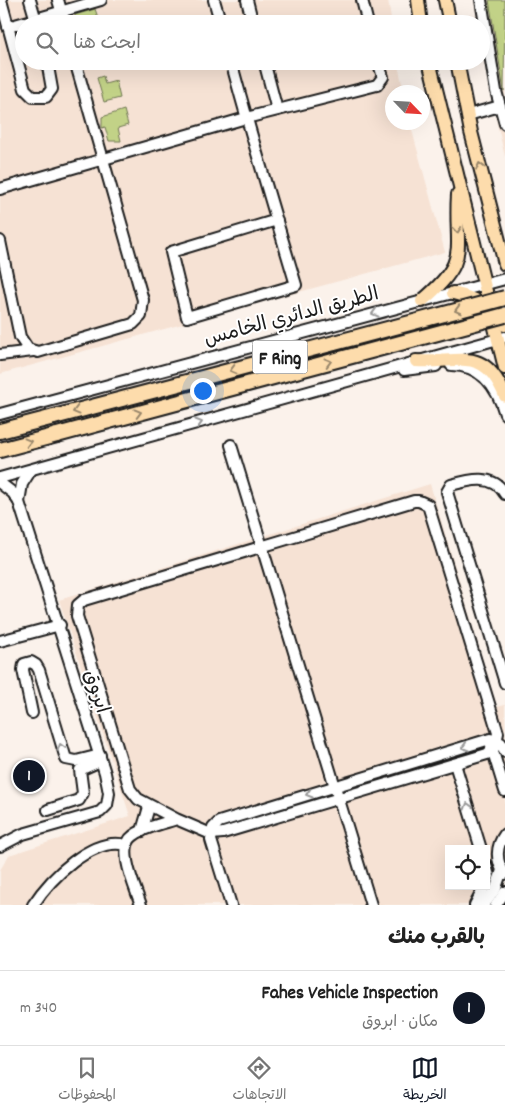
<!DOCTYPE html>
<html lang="ar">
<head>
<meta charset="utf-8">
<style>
	:root { --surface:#fff; --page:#f6f6f6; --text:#222; --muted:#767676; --line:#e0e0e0; --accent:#111827 }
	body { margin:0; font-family:Dekko,"Playpen Sans Arabic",sans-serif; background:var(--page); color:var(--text); direction:rtl }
	.controls { position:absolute; right:15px; bottom:15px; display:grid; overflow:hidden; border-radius:0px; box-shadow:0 5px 20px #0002 }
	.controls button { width:45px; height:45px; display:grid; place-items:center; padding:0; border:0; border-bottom:1px solid var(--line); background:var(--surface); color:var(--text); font:25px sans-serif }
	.compass { position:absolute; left:385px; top:85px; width:45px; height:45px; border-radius:50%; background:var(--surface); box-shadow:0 5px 20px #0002; rotate:115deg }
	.you { position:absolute; left:202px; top:390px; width:18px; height:18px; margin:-12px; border:4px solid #fff; border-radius:50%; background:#1a73e8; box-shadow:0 0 0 8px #1a73e833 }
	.badge { display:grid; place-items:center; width:32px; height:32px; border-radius:50%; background:var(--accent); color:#fff; font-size:16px; font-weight:700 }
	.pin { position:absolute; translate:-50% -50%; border:2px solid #fff; box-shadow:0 1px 5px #0006 }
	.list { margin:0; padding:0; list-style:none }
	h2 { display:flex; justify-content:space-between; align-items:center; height:65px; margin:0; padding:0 20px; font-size:21px }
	h2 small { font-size:16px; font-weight:400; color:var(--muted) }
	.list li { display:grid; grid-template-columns:32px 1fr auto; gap:15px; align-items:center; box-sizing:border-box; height:75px; padding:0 20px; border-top:1px solid var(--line) }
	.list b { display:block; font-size:19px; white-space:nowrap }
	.list p { margin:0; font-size:16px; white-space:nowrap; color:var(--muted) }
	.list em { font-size:16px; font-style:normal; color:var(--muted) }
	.icon { flex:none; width:28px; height:28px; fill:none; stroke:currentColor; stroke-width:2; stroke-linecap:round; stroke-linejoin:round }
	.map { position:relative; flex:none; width:505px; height:905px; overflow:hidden; direction:ltr }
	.search { position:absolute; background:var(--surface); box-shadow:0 5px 20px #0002; left:15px; right:15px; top:15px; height:55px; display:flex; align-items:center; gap:12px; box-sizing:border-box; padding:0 18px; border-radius:28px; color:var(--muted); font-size:19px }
	.sheet { height:140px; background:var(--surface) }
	nav { display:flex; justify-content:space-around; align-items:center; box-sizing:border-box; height:70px; border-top:1px solid var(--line); background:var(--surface); font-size:14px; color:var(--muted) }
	nav a { display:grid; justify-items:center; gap:2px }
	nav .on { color:var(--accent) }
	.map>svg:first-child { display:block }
	.built { fill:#f6e2d4; fill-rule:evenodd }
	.green { fill:#c2d287; stroke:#6f7752 }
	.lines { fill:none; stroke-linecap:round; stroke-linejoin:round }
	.minor-casing { stroke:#1c1c1c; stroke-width:14 }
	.major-casing { stroke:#1c1c1c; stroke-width:16 }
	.highway-casing { stroke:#1c1c1c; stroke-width:18 }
	.minor { stroke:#fff; stroke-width:10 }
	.major { stroke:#fddcac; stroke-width:12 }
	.highway { stroke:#fddcac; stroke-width:14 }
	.highway-bridge-casing { stroke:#1c1c1c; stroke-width:18; stroke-linecap:butt }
	.highway-bridge { stroke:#fddcac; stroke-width:14 }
	.oneway { stroke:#98866b }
	.oneway2 { stroke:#999 }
	.labels { text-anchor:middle; stroke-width:4; stroke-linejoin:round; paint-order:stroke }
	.shield { fill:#fff; stroke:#606060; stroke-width:1 }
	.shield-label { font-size:19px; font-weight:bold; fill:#1c1c1c }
	.street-label { font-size:20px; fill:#1c1c1c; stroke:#fff }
</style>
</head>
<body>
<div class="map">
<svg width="505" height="905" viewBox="0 0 505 905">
	<rect width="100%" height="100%" fill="#fbf2eb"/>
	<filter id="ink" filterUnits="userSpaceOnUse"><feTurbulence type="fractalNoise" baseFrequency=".02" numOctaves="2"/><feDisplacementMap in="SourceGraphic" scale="10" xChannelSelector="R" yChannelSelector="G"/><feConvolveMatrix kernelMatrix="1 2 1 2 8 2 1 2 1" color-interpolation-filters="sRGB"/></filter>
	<g filter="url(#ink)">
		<g class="built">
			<polygon points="0,0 388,0 392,24 24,24 24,61 397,61 404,92 392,92 392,122 410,123 445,252 0,374"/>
			<polygon points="474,0 505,0 505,157 490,93 481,42 481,24 478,24"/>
			<path d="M 430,484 L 497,707 L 505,705 L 505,905 L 0,905 L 0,870 L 9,855 L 130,816 L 59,600 ZM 449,849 L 486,849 L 486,886 L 449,886 Z"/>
		</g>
		<g class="green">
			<polygon points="489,0 505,0 504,91"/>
			<polygon points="95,9 100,23 74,24 75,15"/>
			<polygon points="103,76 105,84 116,81 120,98 104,102 97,78"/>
			<polygon points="124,110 128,125 118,128 121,141 109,141 105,127 102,128 102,117"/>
		</g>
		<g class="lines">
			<defs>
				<g id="minor">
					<polyline points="1,0 25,89 33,97 46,97 52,89 47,61"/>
					<polyline points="30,0 37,24"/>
					<polyline points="58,0 65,24"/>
					<polyline points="214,0 221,24"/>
					<polyline points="247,0 253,24"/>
					<polyline points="362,0 368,24"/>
					<polyline points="481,0 496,91 505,124"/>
					<polyline points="8,27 101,0"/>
					<path d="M 231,61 C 251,136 274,211 296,285 L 187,317 L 171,252 L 277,220"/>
					<polyline points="264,61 277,110"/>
					<polyline points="468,115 500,106"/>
					<polyline points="0,189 246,118 377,85 383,77 378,61"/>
					<polyline points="0,241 20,337 28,349 38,352 133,324 141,316 143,300 75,61"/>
					<polyline points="0,355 33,351"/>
					<path d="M 451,365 C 482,365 497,387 505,414"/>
					<polyline points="404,370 436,366"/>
					<polyline points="0,414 505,279"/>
					<polyline points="231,445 371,905"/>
					<polyline points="0,478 505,337"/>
					<polyline points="0,483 13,493 19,502 105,773 109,793 107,805 100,812 23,834 0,846"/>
					<path d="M 505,494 C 493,473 469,480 451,485 L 447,492 L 505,683"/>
					<polyline points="19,502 22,484 31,470"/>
					<polyline points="0,641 60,625"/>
					<polyline points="32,713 23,670 24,664 31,662 36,665 39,670 66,759 76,761 100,755"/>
					<polyline points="491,745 505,791"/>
					<polyline points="455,764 481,849"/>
					<polyline points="48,810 79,800 83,793 80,770 98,762"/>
					<polyline points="142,831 149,807"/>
					<path d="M 505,834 C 496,846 495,861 505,874"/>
					<polyline points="486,865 489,876 486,885"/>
					<path d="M 33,905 C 50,879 92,836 126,845"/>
					<path d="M 141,905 C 136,889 116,848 133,836 C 144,827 163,824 176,819 L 211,834 L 223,833 L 487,754 L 495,747 L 498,733 L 428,505 L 419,501 L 414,501 L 84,600 L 78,605 L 77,616 L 130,789 L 138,799 L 176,819"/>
					<polyline points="231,905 211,840 213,828 219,822 490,739 501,743 505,752"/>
					<polyline points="475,905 485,886"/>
					<polyline points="484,905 496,888 502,870"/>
					<polyline points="496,905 505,892"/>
				</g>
				<g id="major">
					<polyline points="418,0 421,24"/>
					<polyline points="445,0 450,24"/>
					<polyline points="429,61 505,368"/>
					<polyline points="457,61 471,132 505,264"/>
					<path d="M 453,293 C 474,298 492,306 505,325"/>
					<path d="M 422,301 C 472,259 454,251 458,194"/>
					<path d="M 416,361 C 458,364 484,344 505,396"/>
				</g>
				<g id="highway">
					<polyline points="0,431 54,417"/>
					<polyline points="0,450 57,435"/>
				</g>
			</defs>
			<use href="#minor" class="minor-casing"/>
			<use href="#major" class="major-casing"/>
			<use href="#highway" class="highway-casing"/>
			<use href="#minor" class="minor"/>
			<use href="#major" class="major"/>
			<use href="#highway" class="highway"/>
			<defs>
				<g id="highway-bridge">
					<polyline points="54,417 505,298"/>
					<polyline points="57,435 505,315"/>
				</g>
			</defs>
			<use href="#highway-bridge" class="highway-bridge-casing"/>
			<use href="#highway-bridge" class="highway-bridge"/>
		</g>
		<defs><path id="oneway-chevron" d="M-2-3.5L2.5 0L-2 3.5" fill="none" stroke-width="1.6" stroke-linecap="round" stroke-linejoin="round" transform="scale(1.25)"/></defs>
		<g class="oneway">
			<use href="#oneway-chevron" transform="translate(480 166) rotate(-104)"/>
			<use href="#oneway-chevron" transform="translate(457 230) rotate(85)"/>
			<use href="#oneway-chevron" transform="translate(458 310) rotate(165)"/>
			<use href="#oneway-chevron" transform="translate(328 362) rotate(-15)"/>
			<use href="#oneway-chevron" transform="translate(233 370) rotate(165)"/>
			<use href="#oneway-chevron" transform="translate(76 411) rotate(165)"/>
			<use href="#oneway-chevron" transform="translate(138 413) rotate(-15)"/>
			<use href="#oneway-chevron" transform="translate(28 442) rotate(-15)"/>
		</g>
		<g class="oneway2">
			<use href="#oneway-chevron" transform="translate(375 313) rotate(165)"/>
			<use href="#oneway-chevron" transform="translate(199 423) rotate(-16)"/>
			<use href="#oneway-chevron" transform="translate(61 747) rotate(-106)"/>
			<use href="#oneway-chevron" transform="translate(465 747) rotate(163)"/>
			<use href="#oneway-chevron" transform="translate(309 794) rotate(163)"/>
			<use href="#oneway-chevron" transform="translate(468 806) rotate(-107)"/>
		</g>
	</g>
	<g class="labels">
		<rect class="shield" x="252.5" y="340.5" width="55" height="33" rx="4"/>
		<g class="shield-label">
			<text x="280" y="364">F Ring</text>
		</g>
		<g class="street-label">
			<text transform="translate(291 315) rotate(-15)" y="7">الطريق الدائري الخامس</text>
			<text transform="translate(98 691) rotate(73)" y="7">ابروق</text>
		</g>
	</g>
</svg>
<div class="controls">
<button><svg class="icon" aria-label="locate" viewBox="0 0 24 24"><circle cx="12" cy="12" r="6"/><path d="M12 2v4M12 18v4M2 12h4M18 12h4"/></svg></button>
</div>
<svg class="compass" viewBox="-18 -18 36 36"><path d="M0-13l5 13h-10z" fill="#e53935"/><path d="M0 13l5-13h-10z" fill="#767676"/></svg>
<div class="you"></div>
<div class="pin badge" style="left:29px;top:776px">1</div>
<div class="search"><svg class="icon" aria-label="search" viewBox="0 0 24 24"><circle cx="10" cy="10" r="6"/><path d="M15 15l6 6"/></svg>ابحث هنا</div>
</div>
<section class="sheet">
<h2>بالقرب منك<small></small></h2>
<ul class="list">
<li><span class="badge">1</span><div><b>Fahes Vehicle Inspection</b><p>مكان · ابروق</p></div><em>340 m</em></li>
</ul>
</section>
<nav>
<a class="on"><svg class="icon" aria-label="map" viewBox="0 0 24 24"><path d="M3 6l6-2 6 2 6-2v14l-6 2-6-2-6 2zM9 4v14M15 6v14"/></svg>الخريطة</a>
<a><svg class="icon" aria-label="directions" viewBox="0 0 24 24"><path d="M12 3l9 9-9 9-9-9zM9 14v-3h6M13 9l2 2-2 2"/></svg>الاتجاهات</a>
<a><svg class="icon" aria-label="saved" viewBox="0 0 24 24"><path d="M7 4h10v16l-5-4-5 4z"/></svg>المحفوظات</a>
</nav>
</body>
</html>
